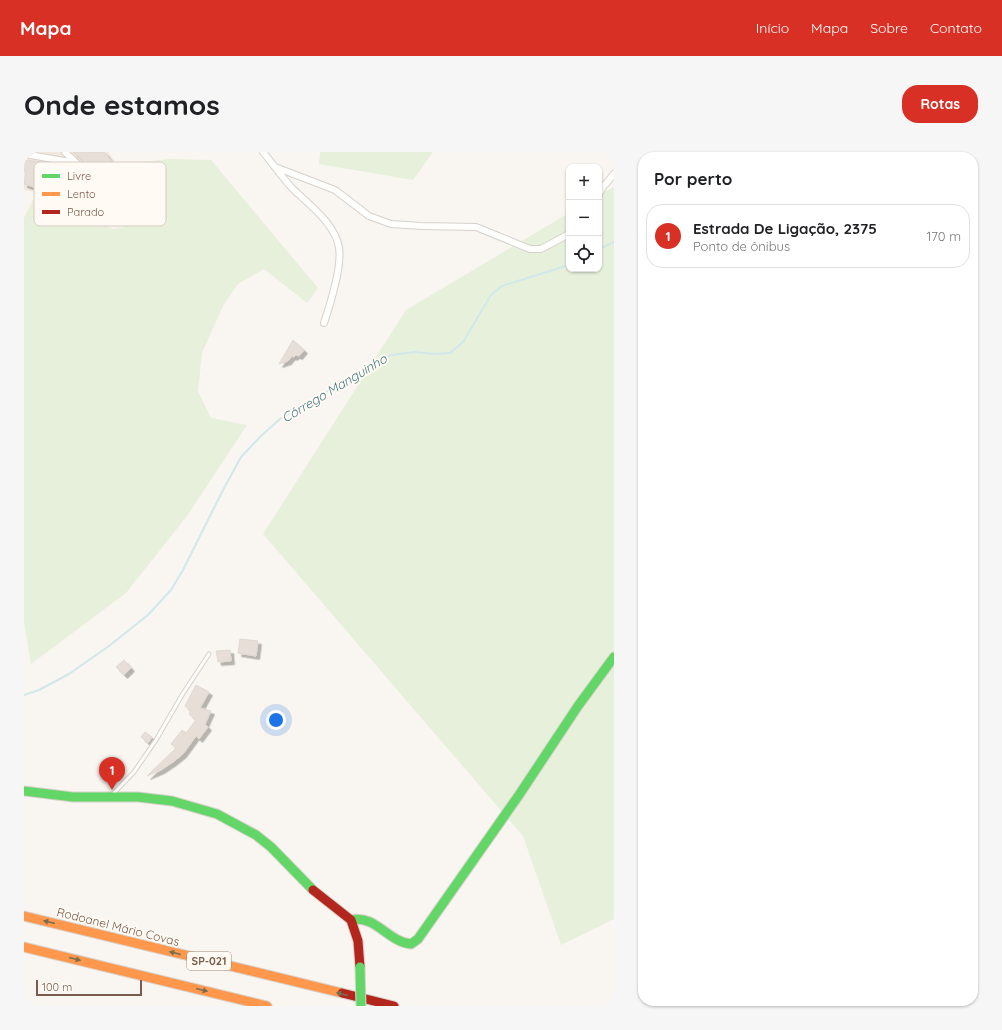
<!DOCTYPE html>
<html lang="pt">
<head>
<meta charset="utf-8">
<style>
	:root { --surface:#fff; --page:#f6f6f6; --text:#202124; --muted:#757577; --line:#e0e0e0; --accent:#d93025 }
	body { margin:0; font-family:Quicksand,sans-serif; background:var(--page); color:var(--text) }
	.controls { position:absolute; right:12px; top:12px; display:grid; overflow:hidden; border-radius:8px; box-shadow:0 1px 3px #0004 }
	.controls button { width:36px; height:36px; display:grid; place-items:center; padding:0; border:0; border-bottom:1px solid var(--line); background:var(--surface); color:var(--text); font:20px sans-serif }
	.scale { position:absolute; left:12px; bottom:10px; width:106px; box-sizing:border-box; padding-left:4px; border:2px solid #7a5c4d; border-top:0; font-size:11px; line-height:14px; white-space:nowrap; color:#7a5c4d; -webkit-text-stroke:3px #fffaf3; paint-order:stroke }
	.you { position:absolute; left:252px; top:568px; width:14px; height:14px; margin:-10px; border:3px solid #fff; border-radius:50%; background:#1a73e8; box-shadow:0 0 0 6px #1a73e833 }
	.badge { display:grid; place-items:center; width:26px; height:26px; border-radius:50%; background:var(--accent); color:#fff; font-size:13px; font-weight:700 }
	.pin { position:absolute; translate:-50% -33px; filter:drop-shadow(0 1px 2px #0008) }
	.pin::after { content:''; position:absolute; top:21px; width:14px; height:12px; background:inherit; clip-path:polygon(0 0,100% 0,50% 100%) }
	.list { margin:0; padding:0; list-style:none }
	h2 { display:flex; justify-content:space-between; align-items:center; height:52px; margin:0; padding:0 16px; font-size:17px }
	h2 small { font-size:13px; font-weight:400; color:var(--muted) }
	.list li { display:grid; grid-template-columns:26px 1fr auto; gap:12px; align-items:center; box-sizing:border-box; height:64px; margin:0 8px 8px; padding:0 8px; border:1px solid var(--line); border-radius:16px }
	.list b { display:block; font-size:15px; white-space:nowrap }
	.list p { margin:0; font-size:13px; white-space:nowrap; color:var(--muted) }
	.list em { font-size:13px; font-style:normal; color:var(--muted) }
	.icon { flex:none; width:22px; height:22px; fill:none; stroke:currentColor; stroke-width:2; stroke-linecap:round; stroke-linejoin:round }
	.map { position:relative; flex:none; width:590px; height:854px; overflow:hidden; border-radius:16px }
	header { display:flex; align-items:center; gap:24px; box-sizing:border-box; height:56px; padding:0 20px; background:var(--accent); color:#fff }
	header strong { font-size:19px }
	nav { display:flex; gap:22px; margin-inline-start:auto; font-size:14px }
	.intro { display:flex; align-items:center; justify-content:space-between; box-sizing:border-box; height:96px; padding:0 24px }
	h1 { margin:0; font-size:28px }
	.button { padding:10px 18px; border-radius:16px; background:var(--accent); color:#fff; font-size:14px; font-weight:700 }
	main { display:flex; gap:24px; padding:0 24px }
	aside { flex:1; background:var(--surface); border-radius:16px; box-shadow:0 1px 3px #0004 }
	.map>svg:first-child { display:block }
	.residential { fill:#f2e8de }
	.green { fill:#e7f0db }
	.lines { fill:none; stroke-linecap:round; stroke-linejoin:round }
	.stream { stroke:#d0e8ea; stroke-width:2 }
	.building { fill:#e6ded7; stroke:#e2d8d2; filter:url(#shadow) }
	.lane-casing { stroke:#d7d1cb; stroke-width:5 }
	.street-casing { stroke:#d7d1cb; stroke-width:8 }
	.fast-casing { stroke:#d9d2cb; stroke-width:11 }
	.slow-casing { stroke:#d9d2cb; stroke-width:11 }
	.jam-casing { stroke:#d9d2cb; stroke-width:11 }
	.lane { stroke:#fefefd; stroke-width:3 }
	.street { stroke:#fefefd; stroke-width:6 }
	.fast { stroke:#63d668; stroke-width:9 }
	.slow { stroke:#ff974d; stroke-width:9 }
	.jam { stroke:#b3261e; stroke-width:9 }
	.fast-bridge-casing { stroke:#d9d2cb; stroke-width:11; stroke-linecap:butt }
	.fast-bridge { stroke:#63d668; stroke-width:9 }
	.oneway { fill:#776e51 }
	.labels { text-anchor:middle; stroke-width:4; stroke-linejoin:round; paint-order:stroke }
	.shield { fill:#fffaf3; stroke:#a28b7f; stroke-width:1 }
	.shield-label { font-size:11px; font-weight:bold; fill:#7a5c4d }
	.street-label { font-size:12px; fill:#7a5c4d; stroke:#fffaf3 }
	.water-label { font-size:13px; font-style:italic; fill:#437c86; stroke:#fffaf3 }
	.key { fill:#fffaf3; stroke:#d7cbc1; stroke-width:1 }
	.key-label { font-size:11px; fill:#7a5c4d }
</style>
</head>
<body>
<header>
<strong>Mapa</strong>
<nav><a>Início</a><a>Mapa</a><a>Sobre</a><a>Contato</a></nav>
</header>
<div class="intro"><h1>Onde estamos</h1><a class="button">Rotas</a></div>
<main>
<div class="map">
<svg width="590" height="854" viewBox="0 0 590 854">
	<defs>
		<filter id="shadow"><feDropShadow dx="3.5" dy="3.5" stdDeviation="0" flood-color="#0004"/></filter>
	</defs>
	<rect width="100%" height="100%" fill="#f9f5f0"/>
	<polygon class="residential" points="0,0 84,0 121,49 117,59 0,38"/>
	<g class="green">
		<polygon points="296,0 409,0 389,28 295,12"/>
		<polygon points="145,7 187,8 294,136 283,151 240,117 214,132 199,154 178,201 174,239 187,266 223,273 163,364 102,441 7,512 0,470 0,66 11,44 89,77 122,70 135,47 103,12"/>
		<polygon points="590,35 590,767 537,793 499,684 239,382 382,158 545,61 545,117 575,117 575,43"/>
	</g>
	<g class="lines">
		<g class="stream">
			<polyline points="575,97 590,90"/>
			<polyline points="0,543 15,538 45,522 85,494 124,463 147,438 159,418 198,340 217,305 237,284 256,267 367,203 391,200 410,202 426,201 439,190 467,143 478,134 545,113"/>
		</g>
	</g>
	<g class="building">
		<polygon points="49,0 80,0 89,11 86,14 94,24 96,22 118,52 114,55 104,42 98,47 90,38 91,36 87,34 88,33 78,22 76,24"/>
		<polygon points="0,8 34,12 33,14 55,20 87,51 60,46 60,43 41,38 42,35 21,28 19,38 0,32 2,19 0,19"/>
		<polygon points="269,188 280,198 275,204 272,203 270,205 268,204 264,209 255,212"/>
		<polygon points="216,487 234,489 232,504 214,501"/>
		<polygon points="206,498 207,509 194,510 192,499"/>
		<polygon points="100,508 107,516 100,523 92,515"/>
		<polygon points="172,533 185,540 176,556 187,559 181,572 184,575 175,587 172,584 159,602 149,610 137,618 123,624 152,596 147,592 158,578 162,581 172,568 165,562 167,559 161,554"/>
		<polygon points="121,580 128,585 124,591 117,585"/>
	</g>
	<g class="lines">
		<defs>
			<polyline id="lane" points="88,643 110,620 132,588 158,543 185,502"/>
			<g id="street">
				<polyline points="41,0 92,50"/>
				<path d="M 239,0 C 249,12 258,25 268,36 C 284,52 312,72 315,96 C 318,114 306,153 300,171"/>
				<polyline points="0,2 52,11"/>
				<polyline points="251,15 311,38 345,64 367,72 398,74 452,75 506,97 517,97 545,82"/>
				<polyline points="575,42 579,35 590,22"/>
			</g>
			<g id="fast">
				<polyline points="0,639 49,645 114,645 148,649 193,662 232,683 247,695 289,738"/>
				<path d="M 327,768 C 351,762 364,790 387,792 L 394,787 L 495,643 L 554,554 L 590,505"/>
			</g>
			<g id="slow">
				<polyline points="0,764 318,841"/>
				<polyline points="0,795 243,854"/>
			</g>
			<g id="jam">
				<polyline points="289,738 327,768 334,789 336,815"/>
				<polyline points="318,841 370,854"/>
			</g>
		</defs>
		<use href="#lane" class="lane-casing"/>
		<use href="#street" class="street-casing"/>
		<use href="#fast" class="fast-casing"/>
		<use href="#slow" class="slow-casing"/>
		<use href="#jam" class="jam-casing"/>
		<use href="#lane" class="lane"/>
		<use href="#street" class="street"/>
		<use href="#fast" class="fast"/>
		<use href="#slow" class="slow"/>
		<use href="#jam" class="jam"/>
		<defs>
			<polyline id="fast-bridge" points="336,815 337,854"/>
		</defs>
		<use href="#fast-bridge" class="fast-bridge-casing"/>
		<use href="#fast-bridge" class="fast-bridge"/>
	</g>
	<defs><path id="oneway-solid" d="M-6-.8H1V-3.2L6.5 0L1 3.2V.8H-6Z"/></defs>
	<g class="oneway">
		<use href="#oneway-solid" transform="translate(25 770) rotate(-166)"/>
		<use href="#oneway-solid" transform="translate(151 801) rotate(-166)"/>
		<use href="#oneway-solid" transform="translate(51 807) rotate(14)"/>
		<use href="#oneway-solid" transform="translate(178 838) rotate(14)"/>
		<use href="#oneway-solid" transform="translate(318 842) rotate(-166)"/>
	</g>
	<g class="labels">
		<rect class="shield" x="163" y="800" width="44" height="18" rx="3"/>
		<g class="shield-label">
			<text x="185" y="813">SP-021</text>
		</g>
		<g class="street-label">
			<text transform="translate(94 775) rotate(14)" y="4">Rodoanel Mário Covas</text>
		</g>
		<g class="water-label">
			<text transform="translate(310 236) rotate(-31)" y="5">Córrego Manguinho</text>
		</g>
	</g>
	<rect x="10" y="10" width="132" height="64" rx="6" class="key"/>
	<rect x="18" y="22" width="18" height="4" fill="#63d668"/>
	<rect x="18" y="40" width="18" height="4" fill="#ff974d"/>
	<rect x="18" y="58" width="18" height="4" fill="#b3261e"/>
	<g class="key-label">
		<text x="43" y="28">Livre</text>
		<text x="43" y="46">Lento</text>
		<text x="43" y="64">Parado</text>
	</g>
</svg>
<div class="controls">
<button>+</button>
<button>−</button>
<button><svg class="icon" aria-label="locate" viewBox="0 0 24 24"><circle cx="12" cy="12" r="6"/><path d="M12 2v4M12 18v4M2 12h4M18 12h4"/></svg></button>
</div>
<div class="scale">100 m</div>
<div class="you"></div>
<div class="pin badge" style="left:88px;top:638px">1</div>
</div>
<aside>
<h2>Por perto<small></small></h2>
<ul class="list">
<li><span class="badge">1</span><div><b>Estrada De Ligação, 2375</b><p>Ponto de ônibus</p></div><em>170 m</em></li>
</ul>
</aside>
</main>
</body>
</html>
